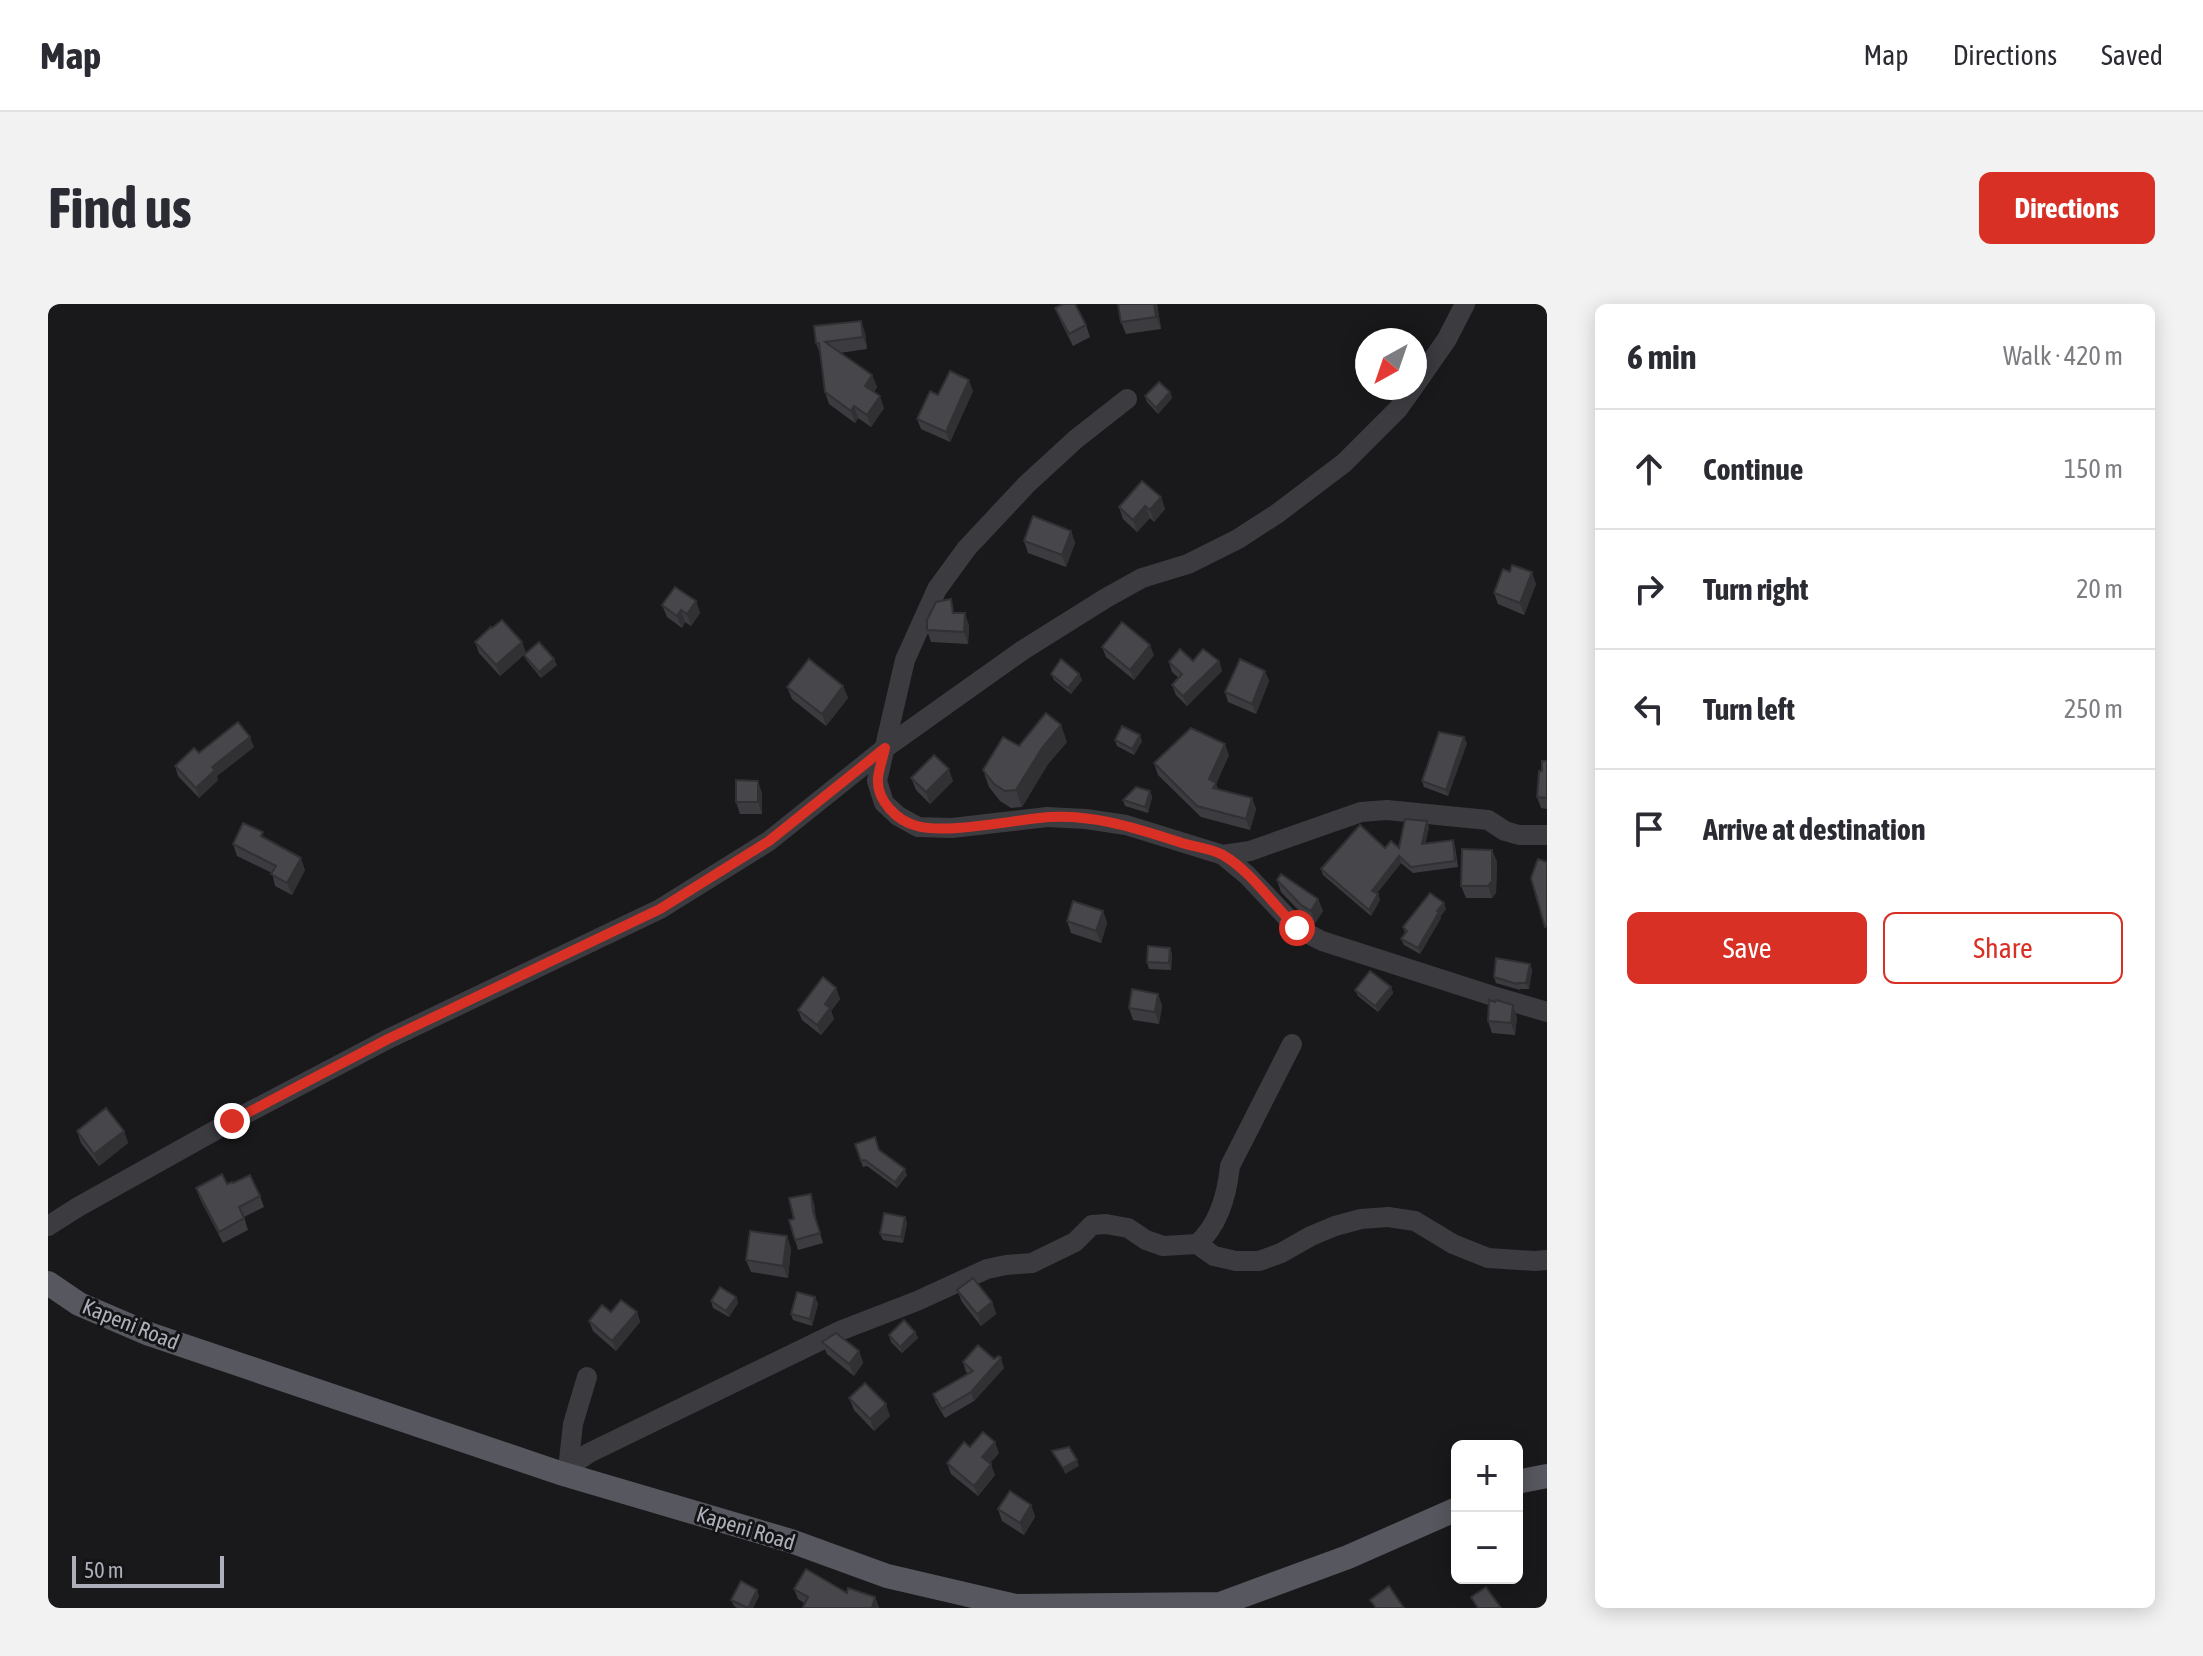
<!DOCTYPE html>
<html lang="en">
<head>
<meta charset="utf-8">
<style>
	:root { --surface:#fff; --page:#f2f2f3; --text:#2b2b33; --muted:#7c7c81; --line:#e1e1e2; --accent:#d93025 }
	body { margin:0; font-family:"Asap Condensed",sans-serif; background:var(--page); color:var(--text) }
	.controls { position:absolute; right:24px; bottom:24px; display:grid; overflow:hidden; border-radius:12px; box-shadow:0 4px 20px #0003 }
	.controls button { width:72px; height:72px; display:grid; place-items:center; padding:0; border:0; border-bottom:2px solid var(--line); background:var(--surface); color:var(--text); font:40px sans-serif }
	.compass { position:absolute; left:1307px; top:24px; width:72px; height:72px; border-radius:50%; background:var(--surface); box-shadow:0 4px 20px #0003; rotate:220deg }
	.scale { position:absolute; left:24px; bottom:20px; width:152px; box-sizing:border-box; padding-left:8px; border:4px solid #adb0ba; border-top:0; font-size:22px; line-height:28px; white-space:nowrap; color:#adb0ba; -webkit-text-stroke:6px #141416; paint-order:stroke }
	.stop { position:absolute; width:24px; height:24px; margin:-18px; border:6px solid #d93025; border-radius:50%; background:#fff }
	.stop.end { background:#d93025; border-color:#fff; box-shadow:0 2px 8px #0008 }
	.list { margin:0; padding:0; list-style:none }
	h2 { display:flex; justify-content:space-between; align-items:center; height:104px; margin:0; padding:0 32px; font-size:34px }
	h2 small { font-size:26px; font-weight:400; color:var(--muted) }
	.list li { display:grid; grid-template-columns:52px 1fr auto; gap:24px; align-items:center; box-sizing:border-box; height:120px; padding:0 32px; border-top:2px solid var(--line) }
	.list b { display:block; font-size:30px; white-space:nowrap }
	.list em { font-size:26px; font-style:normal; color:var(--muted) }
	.actions { display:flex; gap:16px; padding:24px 32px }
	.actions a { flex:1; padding:18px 0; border:2px solid var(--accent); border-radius:12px; text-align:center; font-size:28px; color:var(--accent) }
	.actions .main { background:var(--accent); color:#fff }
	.icon { flex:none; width:44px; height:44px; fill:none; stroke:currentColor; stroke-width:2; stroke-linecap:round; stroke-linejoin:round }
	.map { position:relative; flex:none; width:1499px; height:1304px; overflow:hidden; border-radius:12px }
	header { display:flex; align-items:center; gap:48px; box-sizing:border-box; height:112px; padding:0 40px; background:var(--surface); border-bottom:2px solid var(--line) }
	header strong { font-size:38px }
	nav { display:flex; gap:44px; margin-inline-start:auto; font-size:28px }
	.intro { display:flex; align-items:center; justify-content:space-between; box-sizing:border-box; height:192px; padding:0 48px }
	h1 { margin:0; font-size:56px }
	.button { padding:20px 36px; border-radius:12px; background:var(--accent); color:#fff; font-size:28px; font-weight:700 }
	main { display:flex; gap:48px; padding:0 48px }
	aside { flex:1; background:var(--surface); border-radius:12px; box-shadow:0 4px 20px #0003 }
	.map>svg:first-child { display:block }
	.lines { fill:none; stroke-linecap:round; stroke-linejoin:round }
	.minor { stroke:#3b3b40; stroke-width:20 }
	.major { stroke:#57585f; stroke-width:24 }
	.wall { fill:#3c3c40 }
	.shaded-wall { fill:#313134 }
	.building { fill:#46464b; stroke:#313134; stroke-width:2 }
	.route { stroke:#d93025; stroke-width:10 }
	.labels { text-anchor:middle; stroke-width:6; stroke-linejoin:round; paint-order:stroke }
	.street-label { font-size:22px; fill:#adb0ba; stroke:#141416 }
</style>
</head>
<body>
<header>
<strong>Map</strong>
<nav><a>Map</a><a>Directions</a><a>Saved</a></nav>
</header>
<div class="intro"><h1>Find us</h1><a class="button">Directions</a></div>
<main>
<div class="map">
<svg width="1499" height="1304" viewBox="0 0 1499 1304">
	<rect width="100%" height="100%" fill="#19191b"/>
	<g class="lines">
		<g class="minor">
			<polyline points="1367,81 1399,35 1417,0"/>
			<polyline points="1079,95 1028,135 979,180 919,244 889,285 857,356 829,477 836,499 850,512 870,523 904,524 999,513 1038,515 1078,521 1175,551 1202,547 1313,508 1339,506 1440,516 1457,527 1471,531 1499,531"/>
			<polyline points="1175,551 1199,571 1249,624 1274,637 1445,692 1499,708"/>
			<polyline points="0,922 30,903 184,817 340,735 612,605 721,537 837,444 975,346 1058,294 1094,274 1140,260 1190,235 1230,209 1296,159 1350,105 1365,84"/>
			<path d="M 1149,940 C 1171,921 1179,891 1182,862 L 1244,740"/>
			<polyline points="520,1165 525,1120 539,1073"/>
			<polyline points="512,1169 541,1149 794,1026 869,997 939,965 958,961 984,959 1027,938 1044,921 1058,920 1080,924 1098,936 1115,942 1149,940 1166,952 1188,957 1211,957 1233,949 1263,932 1287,922 1313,915 1340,913 1367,917 1405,940 1440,954 1487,957 1499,956"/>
		</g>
		<g class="major">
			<polyline points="0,979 31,1000 101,1030 512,1169 743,1237 839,1272 968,1302 1172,1300 1300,1253 1409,1205"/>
			<polyline points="1469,1178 1499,1172"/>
		</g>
	</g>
	<g class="wall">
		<polygon points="1109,0 1113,25 1078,30 1073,18"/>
		<polygon points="1007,4 1038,21 1042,33 1025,42 1012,16"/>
		<polygon points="813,17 817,29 819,45 792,49 824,71 829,83 826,88 836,104 823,123 810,114 807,119 781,100 777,88 772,50 768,39"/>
		<polygon points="925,87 902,138 873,125 869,115 890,91"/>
		<polygon points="1122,88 1124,94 1110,110 1099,98 1097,92"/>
		<polygon points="1113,193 1117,205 1106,218 1102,214 1089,228 1075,215 1071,203"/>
		<polygon points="1023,227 1027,239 1018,263 980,249 976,237"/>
		<polygon points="1462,268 1488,280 1476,311 1450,300 1446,289"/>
		<polygon points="648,297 652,309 643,322 637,318 634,324 619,313 614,301"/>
		<polygon points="907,309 921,321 920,340 883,338 879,326"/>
		<polygon points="427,338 474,338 478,349 452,372 431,349"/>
		<polygon points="1054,343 1106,351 1086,376 1058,353"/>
		<polygon points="476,351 509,361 493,374 479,357"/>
		<polygon points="1171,357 1174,367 1139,402 1128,391 1124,381 1131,374 1124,368 1121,358"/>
		<polygon points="1217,367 1221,377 1208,410 1180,398 1177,388"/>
		<polygon points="1003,370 1031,370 1034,376 1023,390 1006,376"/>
		<polygon points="795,382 800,394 778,422 744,395 739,383"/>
		<polygon points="1067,436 1094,437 1086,451 1069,442"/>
		<polygon points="1019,438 1000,460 974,503 963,504 952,497 941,483 935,466 971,442"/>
		<polygon points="1419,439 1400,492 1376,483 1374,477"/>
		<polygon points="206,443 169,472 170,476 151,494 130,472 127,462 151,449"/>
		<polygon points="1181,451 1168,480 1170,485 1204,494 1208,505 1202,526 1153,513 1110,471 1106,459"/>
		<polygon points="1499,457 1499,505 1493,504 1489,493 1494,467"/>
		<polygon points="863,474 905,477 882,500 868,486"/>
		<polygon points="1102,487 1104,493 1100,509 1077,502 1075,496"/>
		<polygon points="714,489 714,510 692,510 688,498"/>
		<polygon points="1379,517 1381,523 1377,539 1405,536 1407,542 1410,563 1365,569 1353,559 1329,589 1332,596 1323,612 1275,571 1273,565 1337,544 1351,544"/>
		<polygon points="217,534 257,566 244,591 227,582 224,569 189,552 185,540"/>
		<polygon points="1444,546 1449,558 1448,589 1444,594 1418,594 1413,582"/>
		<polygon points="1229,576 1270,595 1275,607 1267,619 1257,613 1233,588"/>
		<polygon points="1398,605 1392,613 1393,614 1372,650 1356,641 1353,635 1357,629 1355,623"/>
		<polygon points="1055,607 1059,619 1053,639 1023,629 1019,617"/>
		<polygon points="1122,644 1124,650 1123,666 1101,665 1099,658"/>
		<polygon points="1482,660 1484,666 1481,685 1472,685 1472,686 1448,679 1446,673"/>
		<polygon points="1343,683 1345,689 1330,708 1310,692 1307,686"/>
		<polygon points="788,684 792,695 783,707 786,715 773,731 754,716 750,706"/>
		<polygon points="1110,690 1114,702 1111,720 1085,716 1081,704"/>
		<polygon points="1469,713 1467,731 1444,729 1440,717"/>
		<polygon points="29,827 76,827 80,839 51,862 33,839"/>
		<polygon points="807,840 832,846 859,871 849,884 819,862 815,863"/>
		<polygon points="185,879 212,892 216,903 196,913 200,926 175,939 152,895 148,884"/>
		<polygon points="766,899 768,916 775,939 750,946 741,916 746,915"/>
		<polygon points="857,913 859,919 855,939 835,936 832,930"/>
		<polygon points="743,944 740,974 703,968 698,956"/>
		<polygon points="909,986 944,998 948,1010 933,1022 914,998"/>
		<polygon points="688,993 690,999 681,1013 665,1004 663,997"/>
		<polygon points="767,993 770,1000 764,1022 745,1016 743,1010"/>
		<polygon points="563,1008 589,1008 592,1018 568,1047 545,1027 541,1017"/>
		<polygon points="867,1028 870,1034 854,1049 843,1038 841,1031"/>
		<polygon points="774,1038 811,1047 815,1059 806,1072 779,1050"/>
		<polygon points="915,1058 956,1064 926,1097 897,1114 888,1099 885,1090 920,1069 918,1068"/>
		<polygon points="801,1094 842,1112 826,1127 806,1106"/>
		<polygon points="922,1143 951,1149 942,1159 947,1171 930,1192 903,1170 899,1159"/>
		<polygon points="983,1201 987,1213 976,1231 954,1217 950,1205"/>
		<polygon points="746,1285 799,1289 827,1293 831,1304 755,1304 756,1299 750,1295"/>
		<polygon points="711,1292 705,1304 689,1304 686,1302 683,1296"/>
	</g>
	<g class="shaded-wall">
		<polygon points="1106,0 1109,0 1113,25 1108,13"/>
		<polygon points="813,17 817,29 819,45 815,33"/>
		<polygon points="824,71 829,83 822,94 817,82"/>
		<polygon points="921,76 925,87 902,138 898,128"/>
		<polygon points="1122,88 1124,94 1110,110 1108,104"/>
		<polygon points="832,92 836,104 823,123 819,111"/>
		<polygon points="806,102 810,114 807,119 803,107"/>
		<polygon points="1113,193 1117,205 1106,218 1102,206"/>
		<polygon points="1097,202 1102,214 1089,228 1085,216"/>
		<polygon points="1023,227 1027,239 1018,263 1014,251"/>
		<polygon points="1484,268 1488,280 1476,311 1472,299"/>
		<polygon points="648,297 652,309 643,322 639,310"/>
		<polygon points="633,306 637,318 634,324 629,312"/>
		<polygon points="917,309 921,321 920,340 916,328"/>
		<polygon points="474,338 478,349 452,372 448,361"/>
		<polygon points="1102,341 1106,351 1086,376 1082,366"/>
		<polygon points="506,355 509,361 493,374 491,368"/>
		<polygon points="1171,357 1174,367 1139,402 1135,392"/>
		<polygon points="1217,367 1221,377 1208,410 1204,400"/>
		<polygon points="1031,370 1034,376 1023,390 1020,384"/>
		<polygon points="795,382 800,394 778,422 774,410"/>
		<polygon points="1013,421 1019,438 1000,460 974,503 968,486 994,444"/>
		<polygon points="1092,431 1094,437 1086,451 1084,445"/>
		<polygon points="202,433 206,443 169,472 170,476 151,494 148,484 164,463"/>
		<polygon points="1416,433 1419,439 1400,492 1398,486"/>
		<polygon points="1177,440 1181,451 1168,480 1172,490 1166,485 1161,475"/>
		<polygon points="901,465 905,477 882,500 878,488"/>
		<polygon points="710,477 714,489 714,510 710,498"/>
		<polygon points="1102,487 1104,493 1100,509 1097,503"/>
		<polygon points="1204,494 1208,505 1202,526 1198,515"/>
		<polygon points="1379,517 1381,523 1376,546 1374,540"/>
		<polygon points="1444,546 1449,558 1448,589 1444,594 1440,582"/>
		<polygon points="1351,552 1353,559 1326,593 1324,587"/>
		<polygon points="253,554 257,566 244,591 239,579"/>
		<polygon points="1330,590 1332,596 1323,612 1321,606"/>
		<polygon points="1270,595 1275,607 1267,619 1263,607"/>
		<polygon points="1396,599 1398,605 1392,613 1393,614 1372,650 1370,644 1389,607"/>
		<polygon points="1055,607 1059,619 1053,639 1048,627"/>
		<polygon points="1122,644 1124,650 1123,666 1121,659"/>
		<polygon points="1482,660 1484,666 1481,685 1478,679"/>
		<polygon points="1343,683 1345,689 1330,708 1327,702"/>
		<polygon points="788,684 792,695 783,707 786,715 773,731 769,721 777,700"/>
		<polygon points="1110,690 1114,702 1111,720 1107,708"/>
		<polygon points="1465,701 1469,713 1467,731 1463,719"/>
		<polygon points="76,827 80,839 51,862 46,850"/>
		<polygon points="857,865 859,871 849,884 847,878"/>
		<polygon points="763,890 766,899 768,916 775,939 765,907"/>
		<polygon points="857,913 859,919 855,939 853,933"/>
		<polygon points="739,932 743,944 740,974 735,962"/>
		<polygon points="688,993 690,999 681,1013 678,1007"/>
		<polygon points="767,993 770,1000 764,1022 762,1015"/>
		<polygon points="944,998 948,1010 933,1022 929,1010"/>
		<polygon points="589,1008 592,1018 568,1047 564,1037"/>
		<polygon points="867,1028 870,1034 854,1049 852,1043"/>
		<polygon points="811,1047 815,1059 806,1072 801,1060"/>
		<polygon points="953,1054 956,1064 926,1097 923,1088"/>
		<polygon points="838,1100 842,1112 826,1127 822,1115"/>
		<polygon points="947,1138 951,1149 938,1164 934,1153"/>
		<polygon points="1029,1156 1031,1162 1017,1170 1015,1164"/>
		<polygon points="943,1160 947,1171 930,1192 926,1182"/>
		<polygon points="983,1201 987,1213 976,1231 972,1219"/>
		<polygon points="709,1286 711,1292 705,1304 700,1304"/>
		<polygon points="827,1293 831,1303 831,1304 824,1304"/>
	</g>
	<g class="building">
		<polygon points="1015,0 1027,0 1038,21 1021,30 1007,4"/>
		<polygon points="1070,0 1106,0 1108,13 1073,18"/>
		<polygon points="813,17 815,33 777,38 824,71 817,82 832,92 819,111 806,102 803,107 777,88 771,39 768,39 766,22"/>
		<polygon points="902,67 921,76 898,128 869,115 882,87 890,91"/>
		<polygon points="1111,78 1122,88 1108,104 1097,92"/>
		<polygon points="1094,177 1113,193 1102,206 1097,202 1085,216 1071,203"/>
		<polygon points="985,212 1023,227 1014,251 976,237"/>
		<polygon points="1464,261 1484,268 1472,299 1446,289 1455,265 1462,268"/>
		<polygon points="627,283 648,297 639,310 633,306 629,312 614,301"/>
		<polygon points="903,295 905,309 917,309 916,328 879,326 879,316 888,298"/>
		<polygon points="454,316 474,338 448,361 427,338 443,323 444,324"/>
		<polygon points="1074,318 1102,341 1082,366 1054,343"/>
		<polygon points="491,338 506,355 491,368 476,351"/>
		<polygon points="1132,345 1145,357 1155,345 1171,357 1135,392 1124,381 1134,370 1121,358"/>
		<polygon points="761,355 795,382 774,410 739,383"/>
		<polygon points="1013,355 1031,370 1020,384 1003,370"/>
		<polygon points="1192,355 1217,367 1204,400 1177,388"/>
		<polygon points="998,409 1013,421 994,444 968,486 957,487 946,480 935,466 955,433 971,442"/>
		<polygon points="190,418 202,433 164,463 167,466 148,484 127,462 146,444 151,449"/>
		<polygon points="1074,422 1092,431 1084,445 1067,436"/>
		<polygon points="1143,424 1177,440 1161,475 1168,479 1165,484 1204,494 1198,515 1149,502 1106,459"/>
		<polygon points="1391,428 1416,433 1398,486 1374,477"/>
		<polygon points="886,451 901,465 878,488 863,474"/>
		<polygon points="1494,457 1499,457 1499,494 1489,493 1491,467 1494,467"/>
		<polygon points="688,476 710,477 710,498 688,498"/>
		<polygon points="1088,483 1102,487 1097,503 1075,496"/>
		<polygon points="1357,515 1379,517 1374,540 1405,536 1407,557 1363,563 1351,552 1324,587 1330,590 1321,606 1273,565 1312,521 1337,544 1343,537 1351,544"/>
		<polygon points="195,519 215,528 213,532 253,554 239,579 223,570 228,562 185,540"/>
		<polygon points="1414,545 1444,546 1444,577 1440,582 1413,582"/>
		<polygon points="1490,555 1499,558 1499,622 1497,623 1483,574"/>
		<polygon points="1233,570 1270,595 1263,607 1253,601 1229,576"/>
		<polygon points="1382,589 1396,599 1389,607 1391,608 1370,644 1353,635 1359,627 1355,623"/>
		<polygon points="1025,597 1055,607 1048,627 1019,617"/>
		<polygon points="1100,642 1122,644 1121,659 1099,658"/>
		<polygon points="1448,654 1482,660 1478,679 1470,679 1469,680 1446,673"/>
		<polygon points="1322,667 1343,683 1327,702 1307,686"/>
		<polygon points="775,673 788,684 777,700 782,704 769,721 750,706"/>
		<polygon points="1084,685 1110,690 1107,708 1081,704"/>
		<polygon points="1441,696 1447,698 1448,696 1465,701 1463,719 1440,717"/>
		<polygon points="58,804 76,827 46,850 29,827"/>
		<polygon points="827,833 831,846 857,865 847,878 817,856 813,857 807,840"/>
		<polygon points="174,870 179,880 184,878 185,879 202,871 212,892 191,903 196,914 171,928 148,884"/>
		<polygon points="763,890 765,907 772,929 747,936 741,916 746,915 741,894"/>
		<polygon points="836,909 857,913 853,933 832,930"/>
		<polygon points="702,927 739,932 735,962 698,956"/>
		<polygon points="925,974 944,998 929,1010 909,986"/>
		<polygon points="672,983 688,993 678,1007 663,997"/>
		<polygon points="749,988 767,993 762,1015 743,1010"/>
		<polygon points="573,996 589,1008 564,1037 541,1017 554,1001 563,1008"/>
		<polygon points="856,1016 867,1028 852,1043 841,1031"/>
		<polygon points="788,1029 811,1047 801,1060 774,1038"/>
		<polygon points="930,1041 946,1055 951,1052 953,1054 923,1088 894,1105 885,1090 925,1067 915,1058"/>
		<polygon points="817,1079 838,1100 822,1115 801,1094"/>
		<polygon points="935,1128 947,1138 934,1153 943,1160 926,1182 899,1159 916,1138 922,1143"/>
		<polygon points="1021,1143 1029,1156 1015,1164 1004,1147"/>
		<polygon points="962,1187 983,1201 972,1219 950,1205"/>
		<polygon points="758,1265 799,1289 800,1284 827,1293 824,1304 757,1304 755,1303 760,1293 746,1285"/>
		<polygon points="693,1277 709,1286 700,1304 683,1296"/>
		<polygon points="1341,1282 1356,1304 1328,1304 1322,1296"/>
		<polygon points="1438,1283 1453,1304 1430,1304 1423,1293"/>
	</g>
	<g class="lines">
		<path class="route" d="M 184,817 L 340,735 L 612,605 L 721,537 L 837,444 C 835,454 831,464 830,474 C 828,496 849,517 869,522 C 896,530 962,517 991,514 C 1040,508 1088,524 1134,539 C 1147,543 1164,545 1175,551 C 1203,567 1226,602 1249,624"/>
	</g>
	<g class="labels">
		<g class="street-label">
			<text transform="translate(83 1020) rotate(22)" y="8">Kapeni Road</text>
			<text transform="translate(698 1224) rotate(17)" y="8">Kapeni Road</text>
		</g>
	</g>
</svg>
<div class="controls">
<button>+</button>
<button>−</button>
</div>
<svg class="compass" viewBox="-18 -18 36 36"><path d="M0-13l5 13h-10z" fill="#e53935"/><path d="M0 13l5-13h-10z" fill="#7c7c81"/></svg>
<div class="scale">50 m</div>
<div class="stop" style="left:1249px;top:624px"></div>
<div class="stop end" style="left:184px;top:817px"></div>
</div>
<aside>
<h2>6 min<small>Walk · 420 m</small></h2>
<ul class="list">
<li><svg class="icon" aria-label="ahead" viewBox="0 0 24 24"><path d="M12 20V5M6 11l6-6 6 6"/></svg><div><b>Continue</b></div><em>150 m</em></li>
<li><svg class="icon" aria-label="right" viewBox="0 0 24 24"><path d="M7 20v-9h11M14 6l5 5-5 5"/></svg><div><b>Turn right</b></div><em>20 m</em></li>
<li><svg class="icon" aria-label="left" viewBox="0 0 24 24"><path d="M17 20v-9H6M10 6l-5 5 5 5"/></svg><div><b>Turn left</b></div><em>250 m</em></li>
<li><svg class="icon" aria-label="arrive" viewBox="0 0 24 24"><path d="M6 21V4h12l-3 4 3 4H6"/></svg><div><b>Arrive at destination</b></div></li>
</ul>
<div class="actions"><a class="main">Save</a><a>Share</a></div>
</aside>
</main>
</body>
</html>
